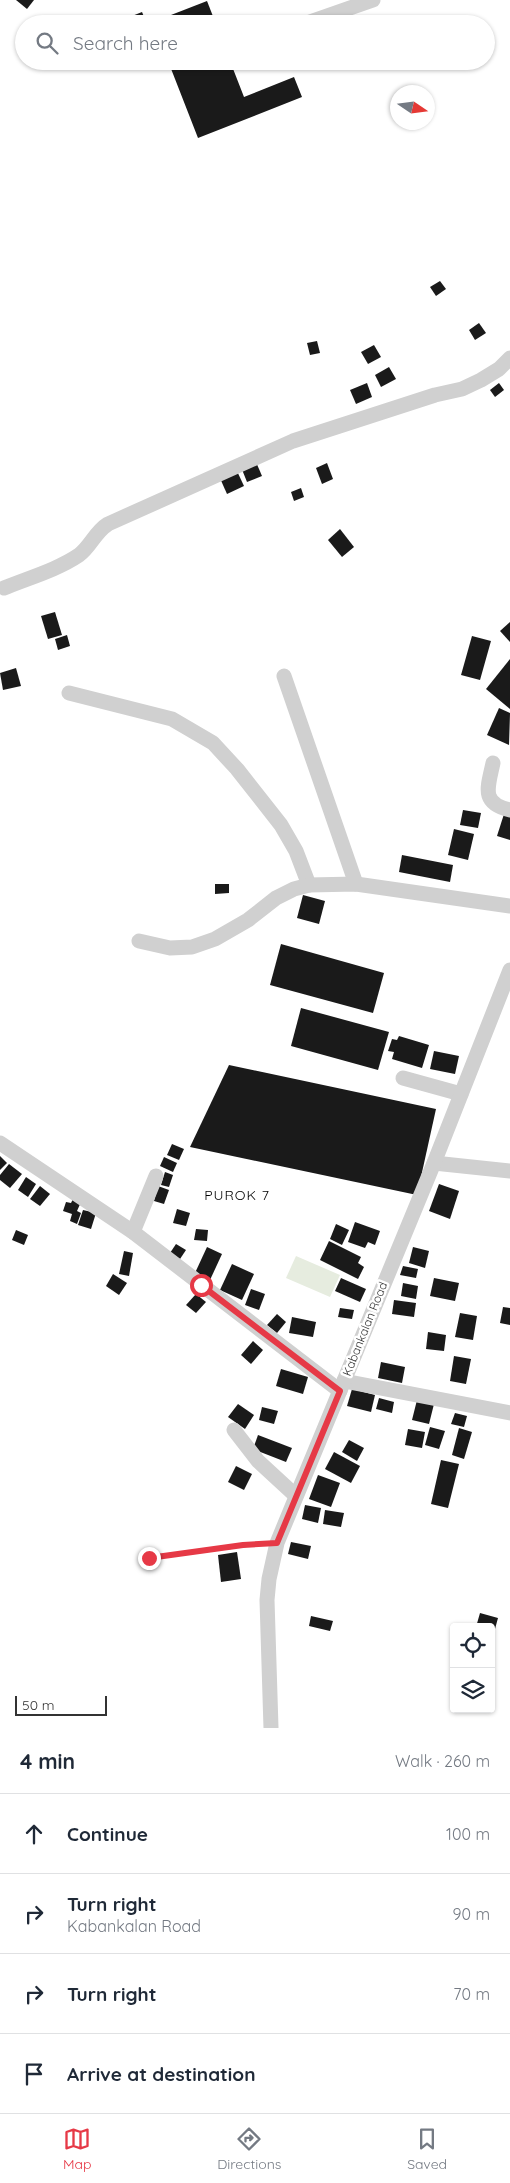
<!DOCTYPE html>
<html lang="en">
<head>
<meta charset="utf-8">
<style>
	:root { --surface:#fff; --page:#f6f6f7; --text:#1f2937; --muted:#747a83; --line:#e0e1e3; --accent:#e63946 }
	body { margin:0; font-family:Quicksand,sans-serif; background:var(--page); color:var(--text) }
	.controls { position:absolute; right:15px; bottom:15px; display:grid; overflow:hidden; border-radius:5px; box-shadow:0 1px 4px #0004 }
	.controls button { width:45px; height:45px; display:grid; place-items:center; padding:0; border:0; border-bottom:1px solid var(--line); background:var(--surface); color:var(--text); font:25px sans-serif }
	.compass { position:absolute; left:390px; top:85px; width:45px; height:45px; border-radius:50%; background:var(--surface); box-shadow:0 1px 4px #0004; rotate:103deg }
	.scale { position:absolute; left:15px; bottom:12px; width:92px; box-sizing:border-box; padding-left:5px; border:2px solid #333; border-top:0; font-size:14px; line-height:18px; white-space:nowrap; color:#333; -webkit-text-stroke:4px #fff; paint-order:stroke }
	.stop { position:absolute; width:15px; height:15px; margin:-11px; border:4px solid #e63946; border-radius:50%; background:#fff }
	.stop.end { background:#e63946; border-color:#fff; box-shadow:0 1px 5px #0008 }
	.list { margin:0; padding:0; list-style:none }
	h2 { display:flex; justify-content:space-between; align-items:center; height:65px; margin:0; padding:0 20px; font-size:21px }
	h2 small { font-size:16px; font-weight:400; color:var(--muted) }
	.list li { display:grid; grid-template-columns:32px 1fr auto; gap:15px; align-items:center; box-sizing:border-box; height:80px; padding:0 20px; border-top:1px solid var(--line) }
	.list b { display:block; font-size:19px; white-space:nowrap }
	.list p { margin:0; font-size:16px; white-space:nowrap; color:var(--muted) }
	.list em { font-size:16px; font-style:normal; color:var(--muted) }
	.icon { flex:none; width:28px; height:28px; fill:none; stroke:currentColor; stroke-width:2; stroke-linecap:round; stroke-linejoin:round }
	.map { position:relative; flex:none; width:510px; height:1728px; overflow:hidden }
	.search { position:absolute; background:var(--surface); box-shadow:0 1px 4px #0004; left:15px; right:15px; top:15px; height:55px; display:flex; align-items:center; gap:12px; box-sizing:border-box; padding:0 18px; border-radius:28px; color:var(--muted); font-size:19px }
	.sheet { height:385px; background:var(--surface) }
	nav { display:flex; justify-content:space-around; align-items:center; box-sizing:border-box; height:70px; border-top:1px solid var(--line); background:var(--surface); font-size:14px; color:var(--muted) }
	nav a { display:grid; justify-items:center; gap:2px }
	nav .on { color:var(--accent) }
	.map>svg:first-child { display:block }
	.green { fill:#e6ecdf }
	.building { fill:#1a1a1a }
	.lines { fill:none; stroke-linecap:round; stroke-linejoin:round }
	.path { stroke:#cdcdcd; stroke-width:2.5; stroke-dasharray:2.5 2.5; stroke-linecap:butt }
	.minor { stroke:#d0d0d0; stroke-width:15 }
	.route { stroke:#e63946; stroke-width:6 }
	.labels { text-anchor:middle; stroke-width:5; stroke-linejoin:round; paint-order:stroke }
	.street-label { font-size:12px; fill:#333; stroke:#fff }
	.neighbourhood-label { font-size:14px; letter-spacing:1px; fill:#000; stroke:#fff }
</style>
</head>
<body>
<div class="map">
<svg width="510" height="1728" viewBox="0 0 510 1728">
	<rect width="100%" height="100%" fill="#fff"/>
	<polygon class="green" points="296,1256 340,1275 330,1297 286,1278"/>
	<g class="building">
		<polygon points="16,0 34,0 27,9"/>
		<polygon points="207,1 216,24 154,24 153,22"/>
		<polygon points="142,12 147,24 124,24 122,20"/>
		<polygon points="168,61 230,61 244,97 294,77 302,97 198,138"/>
		<polygon points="440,281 446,289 436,296 430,287"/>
		<polygon points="479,323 486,333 475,340 469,330"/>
		<polygon points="317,341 320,353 310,355 307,343"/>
		<polygon points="374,345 381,357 368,364 361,352"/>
		<polygon points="389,367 396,379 381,387 375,375"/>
		<polygon points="367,383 372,397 356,404 350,390"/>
		<polygon points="499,383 504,390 495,397 490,390"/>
		<polygon points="256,462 262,476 247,482 241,467"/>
		<polygon points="327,463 333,479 322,484 316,468"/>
		<polygon points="236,469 244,486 227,494 219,476"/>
		<polygon points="301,488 304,497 294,501 291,492"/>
		<polygon points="340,529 354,547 342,557 328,540"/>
		<polygon points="55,612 62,635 48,639 41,616"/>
		<polygon points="510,622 510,642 500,631"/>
		<polygon points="67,635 70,646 58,650 55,639"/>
		<polygon points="472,636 491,641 480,680 461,675"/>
		<polygon points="510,659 510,709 486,689"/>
		<polygon points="16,668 21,686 3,690 0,673"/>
		<polygon points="499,708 510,713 509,745 487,735"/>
		<polygon points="463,810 481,813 478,828 460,825"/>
		<polygon points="504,814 510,816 510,840 497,836"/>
		<polygon points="454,829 474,834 468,860 448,855"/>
		<polygon points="402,855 453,865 450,882 399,872"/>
		<polygon points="215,884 229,884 229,893 215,894"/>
		<polygon points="303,895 325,901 319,924 297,918"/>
		<polygon points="281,944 384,973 373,1013 270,985"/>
		<polygon points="301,1008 389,1032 378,1070 291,1046"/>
		<polygon points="399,1036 429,1045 422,1068 392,1059 394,1052 388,1051 392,1039 397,1040"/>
		<polygon points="434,1051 459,1056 455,1074 430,1069"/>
		<polygon points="229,1065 436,1109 417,1195 190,1147"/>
		<polygon points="172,1144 184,1149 179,1160 167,1155"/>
		<polygon points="0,1156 7,1163 0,1170"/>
		<polygon points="164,1157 177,1163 173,1172 160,1166"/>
		<polygon points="9,1164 22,1174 10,1188 0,1180 0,1175"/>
		<polygon points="165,1172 173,1175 169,1187 161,1185"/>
		<polygon points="26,1177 36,1184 28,1197 18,1190"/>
		<polygon points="439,1184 459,1191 450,1219 429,1211"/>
		<polygon points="40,1186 50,1194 40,1206 30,1199"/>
		<polygon points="158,1186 169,1190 164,1204 154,1201"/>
		<polygon points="73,1199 81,1202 77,1211 81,1213 77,1224 70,1221 72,1214 63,1211 66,1202 71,1203"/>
		<polygon points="177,1209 190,1213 186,1226 173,1223"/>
		<polygon points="83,1210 96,1213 91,1229 78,1225"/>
		<polygon points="355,1222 380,1231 375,1245 368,1242 365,1248 348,1242"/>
		<polygon points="336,1224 349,1230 342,1245 330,1239"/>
		<polygon points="196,1229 208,1230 207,1241 194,1240"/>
		<polygon points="16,1230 28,1235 24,1245 12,1240"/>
		<polygon points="329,1241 361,1257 358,1263 364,1267 358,1279 320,1260"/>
		<polygon points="176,1244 186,1250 180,1259 170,1253"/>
		<polygon points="207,1247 222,1254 210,1280 195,1273"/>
		<polygon points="413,1247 429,1251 425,1268 409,1263"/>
		<polygon points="124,1251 133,1253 129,1276 119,1274"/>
		<polygon points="232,1264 254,1274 242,1300 220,1290"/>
		<polygon points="403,1266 418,1269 416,1278 400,1275"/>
		<polygon points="113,1274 127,1283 119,1295 106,1286"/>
		<polygon points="341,1278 366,1289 360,1302 335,1291"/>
		<polygon points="434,1278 459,1283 455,1301 430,1296"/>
		<polygon points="403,1283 418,1286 416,1299 401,1296"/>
		<polygon points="251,1289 265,1294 259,1310 245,1305"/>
		<polygon points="196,1294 206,1302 196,1313 186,1305"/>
		<polygon points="394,1300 416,1303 414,1317 392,1314"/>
		<polygon points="503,1307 510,1308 510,1325 500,1323"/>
		<polygon points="340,1308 354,1310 352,1319 338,1317"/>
		<polygon points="460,1313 477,1316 473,1340 455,1337"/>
		<polygon points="277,1314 286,1322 277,1333 267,1325"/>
		<polygon points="292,1317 316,1322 313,1337 289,1333"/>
		<polygon points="428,1332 446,1335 444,1351 426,1349"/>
		<polygon points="253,1341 263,1350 251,1364 241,1355"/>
		<polygon points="454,1356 471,1359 466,1384 450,1381"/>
		<polygon points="381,1362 405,1367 402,1383 378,1378"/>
		<polygon points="281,1369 308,1377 303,1394 276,1386"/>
		<polygon points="352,1389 375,1395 371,1412 347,1406"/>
		<polygon points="379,1398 394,1402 392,1413 376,1409"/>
		<polygon points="417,1400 434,1404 429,1424 412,1420"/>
		<polygon points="238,1404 254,1415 245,1429 228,1417"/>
		<polygon points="262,1407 278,1411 274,1424 259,1420"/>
		<polygon points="455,1413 467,1416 464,1427 451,1424"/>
		<polygon points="430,1427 445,1431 439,1449 425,1445"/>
		<polygon points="459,1428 472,1432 464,1459 452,1455"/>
		<polygon points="408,1429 425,1432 422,1448 405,1445"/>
		<polygon points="258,1435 292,1448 286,1462 253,1449"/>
		<polygon points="349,1440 364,1448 357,1461 342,1452"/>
		<polygon points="334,1452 360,1466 351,1483 325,1469"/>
		<polygon points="441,1460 459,1464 448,1508 431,1504"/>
		<polygon points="236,1466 252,1474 244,1490 228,1482"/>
		<polygon points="318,1475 340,1483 331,1507 309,1499"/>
		<polygon points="305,1505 321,1508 318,1523 302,1519"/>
		<polygon points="325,1510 344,1513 341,1527 323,1524"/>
		<polygon points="291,1542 311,1546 308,1559 288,1554"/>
		<polygon points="237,1552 241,1579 221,1582 218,1555"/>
		<polygon points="480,1613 498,1618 492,1640 491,1627 476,1627"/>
		<polygon points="311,1616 333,1621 330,1631 309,1626"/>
	</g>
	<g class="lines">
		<polyline class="path" points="149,1558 263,1544"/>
		<g class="minor">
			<polyline points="304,24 373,0"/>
			<path d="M 4,588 C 28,578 57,570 79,555 C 91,546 95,532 108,524 L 293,441 L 435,395 L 462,389 L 481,380 L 499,369 L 510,358"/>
			<polyline points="284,676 356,884"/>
			<polyline points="69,693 172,719 213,743 237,769 281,825 296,851 309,885"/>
			<path d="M 493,763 C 488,787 480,803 510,810"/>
			<polyline points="139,941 170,948 192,947 215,939 248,920 276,898 294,889 309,885 356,884 510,906"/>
			<polyline points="403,1078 461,1094"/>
			<polyline points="0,1143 133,1232 340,1391"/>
			<polyline points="434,1163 510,1171"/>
			<polyline points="133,1232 156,1176"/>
			<polyline points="344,1381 510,1413"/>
			<polyline points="234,1430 258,1461 296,1496"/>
			<polyline points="271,1728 267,1600 269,1579 277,1543 434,1163 510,970"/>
		</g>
	</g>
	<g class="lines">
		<polyline class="route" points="149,1558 243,1545 277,1543 340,1391 201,1285"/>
	</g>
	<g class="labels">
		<g class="street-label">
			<text transform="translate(365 1329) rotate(-68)" y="4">Kabankalan Road</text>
		</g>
		<g class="neighbourhood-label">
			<text x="237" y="1200">PUROK 7</text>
		</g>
	</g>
</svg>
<div class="controls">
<button><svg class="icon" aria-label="locate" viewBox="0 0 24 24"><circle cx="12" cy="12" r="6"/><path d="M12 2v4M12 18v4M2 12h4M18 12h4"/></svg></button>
<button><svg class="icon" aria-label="layers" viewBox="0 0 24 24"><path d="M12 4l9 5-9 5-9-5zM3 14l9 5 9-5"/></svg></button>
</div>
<svg class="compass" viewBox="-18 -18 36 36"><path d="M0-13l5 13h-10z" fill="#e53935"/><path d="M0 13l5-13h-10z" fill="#747a83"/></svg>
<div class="scale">50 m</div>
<div class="stop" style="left:201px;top:1285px"></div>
<div class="stop end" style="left:149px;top:1558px"></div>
<div class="search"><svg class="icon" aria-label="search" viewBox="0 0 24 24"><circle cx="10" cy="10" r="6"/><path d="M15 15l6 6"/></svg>Search here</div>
</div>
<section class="sheet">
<h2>4 min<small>Walk · 260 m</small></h2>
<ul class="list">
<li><svg class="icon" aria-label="ahead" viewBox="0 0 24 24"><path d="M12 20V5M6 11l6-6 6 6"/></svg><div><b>Continue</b></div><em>100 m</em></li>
<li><svg class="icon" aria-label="right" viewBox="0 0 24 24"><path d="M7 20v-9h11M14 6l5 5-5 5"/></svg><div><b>Turn right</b><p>Kabankalan Road</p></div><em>90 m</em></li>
<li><svg class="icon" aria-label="right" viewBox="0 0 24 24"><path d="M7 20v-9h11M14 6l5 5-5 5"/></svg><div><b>Turn right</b></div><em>70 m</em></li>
<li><svg class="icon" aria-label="arrive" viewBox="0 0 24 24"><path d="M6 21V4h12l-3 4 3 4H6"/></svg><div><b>Arrive at destination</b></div></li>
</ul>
</section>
<nav>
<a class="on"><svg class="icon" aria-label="map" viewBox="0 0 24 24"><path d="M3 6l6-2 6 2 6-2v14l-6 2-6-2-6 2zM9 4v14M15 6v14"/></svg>Map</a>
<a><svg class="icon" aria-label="directions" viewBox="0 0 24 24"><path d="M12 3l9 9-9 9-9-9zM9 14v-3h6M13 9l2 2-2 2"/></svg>Directions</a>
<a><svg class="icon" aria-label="saved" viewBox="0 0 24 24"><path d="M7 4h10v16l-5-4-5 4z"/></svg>Saved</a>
</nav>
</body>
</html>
